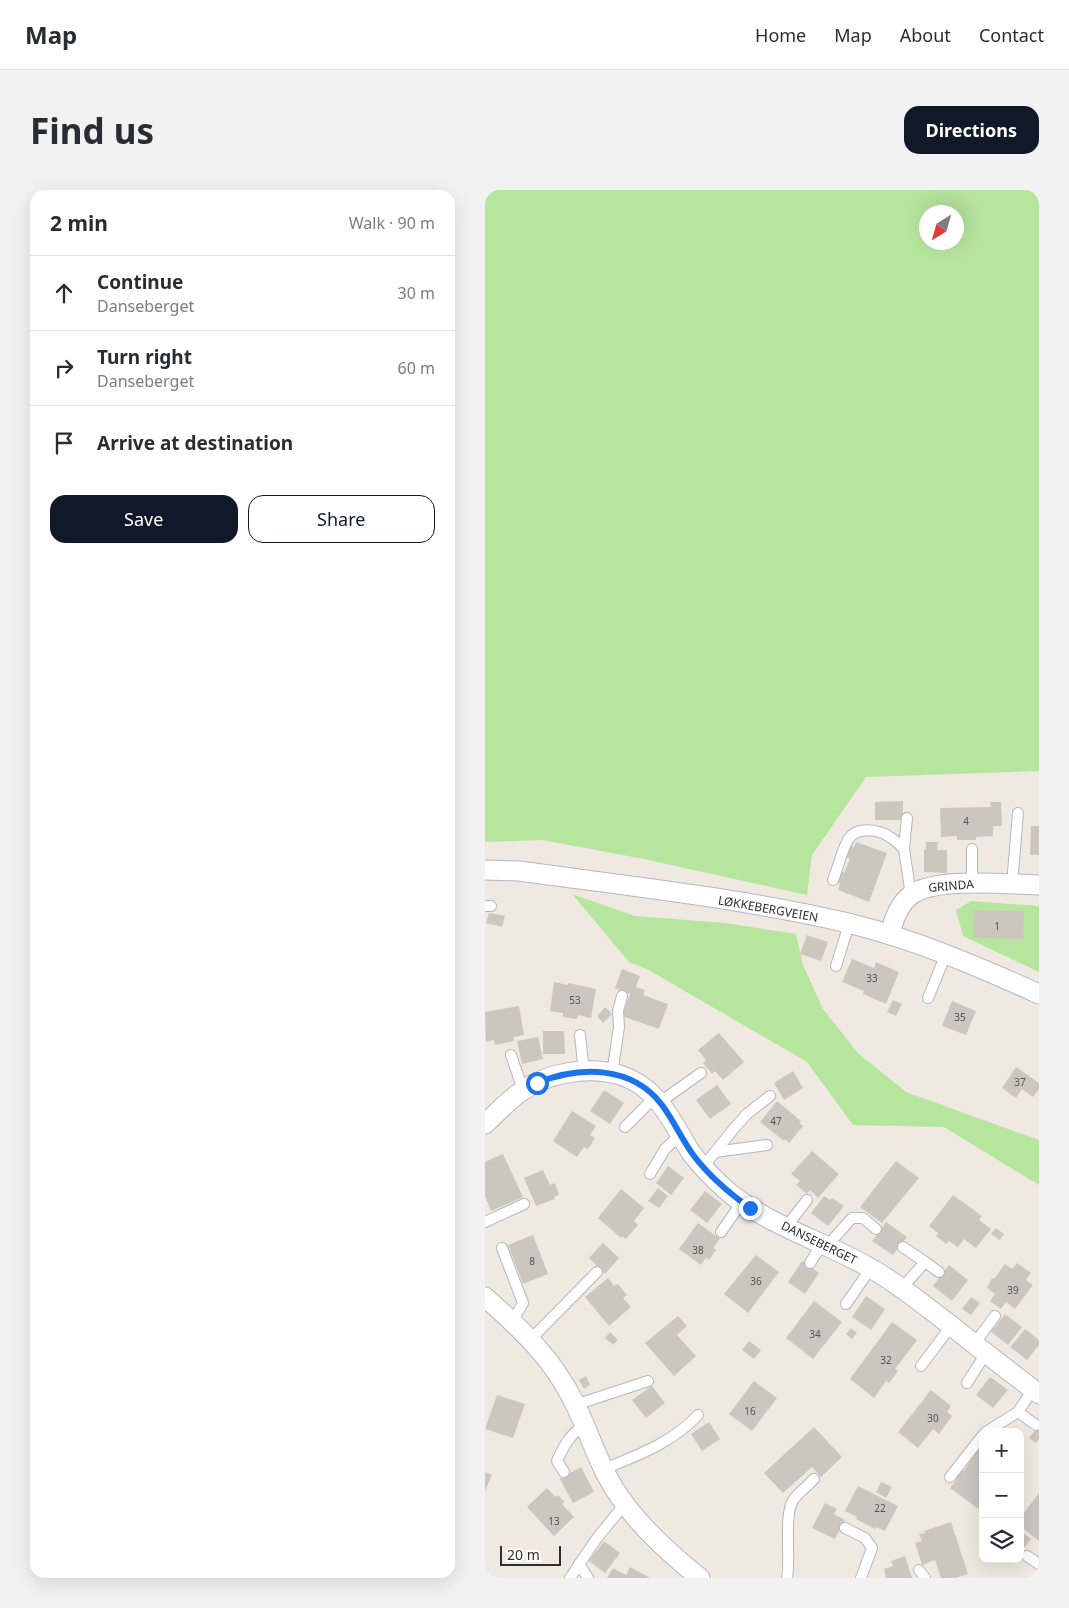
<!DOCTYPE html>
<html lang="en">
<head>
<meta charset="utf-8">
<style>
	:root { --surface:#fff; --page:#f2f2f3; --text:#2b2b33; --muted:#7c7c81; --line:#e1e1e2; --accent:#111827 }
	body { margin:0; font-family:"Noto Sans",sans-serif; background:var(--page); color:var(--text) }
	.controls { position:absolute; right:15px; bottom:15px; display:grid; overflow:hidden; border-radius:10px; box-shadow:0 5px 20px #0002 }
	.controls button { width:45px; height:45px; display:grid; place-items:center; padding:0; border:0; border-bottom:1px solid var(--line); background:var(--surface); color:var(--text); font:25px sans-serif }
	.compass { position:absolute; left:434px; top:15px; width:45px; height:45px; border-radius:50%; background:var(--surface); box-shadow:0 5px 20px #0002; rotate:217deg }
	.scale { position:absolute; left:15px; bottom:12px; width:61px; box-sizing:border-box; padding-left:5px; border:2px solid #2e2e2e; border-top:0; font-size:14px; line-height:18px; white-space:nowrap; color:#2e2e2e; -webkit-text-stroke:4px #fff; paint-order:stroke }
	.stop { position:absolute; width:15px; height:15px; margin:-11px; border:4px solid #1a73e8; border-radius:50%; background:#fff }
	.stop.end { background:#1a73e8; border-color:#fff; box-shadow:0 1px 5px #0008 }
	.list { margin:0; padding:0; list-style:none }
	h2 { display:flex; justify-content:space-between; align-items:center; height:65px; margin:0; padding:0 20px; font-size:21px }
	h2 small { font-size:16px; font-weight:400; color:var(--muted) }
	.list li { display:grid; grid-template-columns:32px 1fr auto; gap:15px; align-items:center; box-sizing:border-box; height:75px; padding:0 20px; border-top:1px solid var(--line) }
	.list b { display:block; font-size:19px; white-space:nowrap }
	.list p { margin:0; font-size:16px; white-space:nowrap; color:var(--muted) }
	.list em { font-size:16px; font-style:normal; color:var(--muted) }
	.actions { display:flex; gap:10px; padding:15px 20px }
	.actions a { flex:1; padding:11px 0; border:1px solid var(--accent); border-radius:15px; text-align:center; font-size:18px; color:var(--accent) }
	.actions .main { background:var(--accent); color:#fff }
	.icon { flex:none; width:28px; height:28px; fill:none; stroke:currentColor; stroke-width:2; stroke-linecap:round; stroke-linejoin:round }
	.map { position:relative; flex:none; width:554px; height:1388px; overflow:hidden; border-radius:15px }
	header { display:flex; align-items:center; gap:30px; box-sizing:border-box; height:70px; padding:0 25px; background:var(--surface); border-bottom:1px solid var(--line) }
	header strong { font-size:24px }
	nav { display:flex; gap:28px; margin-inline-start:auto; font-size:18px }
	.intro { display:flex; align-items:center; justify-content:space-between; box-sizing:border-box; height:120px; padding:0 30px }
	h1 { margin:0; font-size:35px }
	.button { padding:12px 22px; border-radius:15px; background:var(--accent); color:#fff; font-size:18px; font-weight:700 }
	main { display:flex; gap:30px; padding:0 30px }
	aside { flex:1; background:var(--surface); border-radius:15px; box-shadow:0 5px 20px #0002 }
	.map>svg:first-child { display:block }
	.green { fill:#b6e59e; fill-rule:evenodd }
	.building { fill:#cbc7bf }
	.lines { fill:none; stroke-linecap:round; stroke-linejoin:round }
	.lane-casing { stroke:#b4b7c1; stroke-width:12 }
	.street-casing { stroke:#b4b7c1; stroke-width:21 }
	.lane { stroke:#fff; stroke-width:10 }
	.street { stroke:#fff; stroke-width:19 }
	.route { stroke:#1a73e8; stroke-width:6 }
	.labels { text-anchor:middle; stroke-width:4; stroke-linejoin:round; paint-order:stroke }
	.number-label { font-size:10px; fill:#555452 }
	.street-label { font-size:12px; fill:#2e2e2e; stroke:#fff }
</style>
</head>
<body>
<header>
<strong>Map</strong>
<nav><a>Home</a><a>Map</a><a>About</a><a>Contact</a></nav>
</header>
<div class="intro"><h1>Find us</h1><a class="button">Directions</a></div>
<main>
<aside>
<h2>2 min<small>Walk · 90 m</small></h2>
<ul class="list">
<li><svg class="icon" aria-label="ahead" viewBox="0 0 24 24"><path d="M12 20V5M6 11l6-6 6 6"/></svg><div><b>Continue</b><p>Danseberget</p></div><em>30 m</em></li>
<li><svg class="icon" aria-label="right" viewBox="0 0 24 24"><path d="M7 20v-9h11M14 6l5 5-5 5"/></svg><div><b>Turn right</b><p>Danseberget</p></div><em>60 m</em></li>
<li><svg class="icon" aria-label="arrive" viewBox="0 0 24 24"><path d="M6 21V4h12l-3 4 3 4H6"/></svg><div><b>Arrive at destination</b></div></li>
</ul>
<div class="actions"><a class="main">Save</a><a>Share</a></div>
</aside>
<div class="map">
<svg width="554" height="1388" viewBox="0 0 554 1388">
	<rect width="100%" height="100%" fill="#efe9e1"/>
	<g class="green">
		<path d="M 0,0 L 554,0 L 554,581 L 381,587 L 327,665 L 322,705 L 159,669 L 57,650 L 0,652 ZM 442,22 L 472,22 L 472,52 L 442,52 Z"/>
		<polygon points="87,704 150,726 240,733 311,744 318,775 338,819 373,863 421,902 554,950 554,995 459,937 368,935 322,872 162,779 144,772"/>
		<polygon points="486,711 554,716 554,782 478,746 471,720"/>
	</g>
	<g class="building">
		<polygon points="418,611 418,630 390,630 390,612"/>
		<polygon points="505,612 516,612 517,636 508,636 508,646 491,647 491,650 472,650 472,646 456,647 455,618 506,617"/>
		<polygon points="546,636 554,636 554,665 545,665"/>
		<polygon points="371,652 402,663 384,712 353,700 355,694 352,693 356,682 359,683 365,669 361,667 366,656 369,657"/>
		<polygon points="441,652 453,652 452,660 462,660 462,683 439,682 439,659 441,659"/>
		<polygon points="489,720 539,721 538,749 488,748"/>
		<polygon points="4,723 20,726 17,737 1,733"/>
		<polygon points="322,745 343,752 336,771 315,764"/>
		<polygon points="367,769 389,778 391,772 414,782 401,814 378,804 379,801 357,792"/>
		<polygon points="137,779 155,786 151,797 160,800 158,805 183,814 174,839 137,826 145,804 130,798"/>
		<polygon points="69,792 83,795 83,793 111,799 106,828 93,825 92,829 78,827 78,823 65,821"/>
		<polygon points="408,810 417,814 411,826 402,822"/>
		<polygon points="467,811 491,821 481,845 457,836"/>
		<polygon points="34,816 39,845 28,847 29,851 10,855 9,850 1,852 0,822"/>
		<polygon points="120,817 127,824 118,833 112,826"/>
		<polygon points="58,841 79,841 80,864 58,864"/>
		<polygon points="234,843 259,872 238,890 230,881 227,884 218,873 221,870 213,860"/>
		<polygon points="53,847 58,869 37,874 32,851"/>
		<polygon points="531,877 554,893 554,899 548,907 537,899 531,908 517,898"/>
		<polygon points="308,881 318,898 299,910 289,893"/>
		<polygon points="232,895 246,914 225,929 211,910"/>
		<polygon points="119,900 139,913 125,934 105,921"/>
		<polygon points="292,911 316,931 314,933 318,936 304,953 300,949 299,951 275,932"/>
		<polygon points="87,921 111,936 105,945 110,948 104,958 103,959 99,957 92,967 68,951"/>
		<polygon points="327,961 354,984 333,1008 325,1000 322,1004 311,995 315,991 306,984"/>
		<polygon points="18,964 38,1007 6,1021 0,1006 0,972"/>
		<polygon points="411,971 434,988 397,1033 375,1017"/>
		<polygon points="183,976 199,988 186,1005 171,993"/>
		<polygon points="58,980 65,995 70,993 74,1005 69,1007 70,1009 51,1016 39,988"/>
		<polygon points="173,998 183,1006 174,1018 163,1011"/>
		<polygon points="136,999 159,1018 149,1031 153,1035 141,1049 137,1046 136,1048 113,1028"/>
		<polygon points="220,1001 237,1014 222,1033 205,1020"/>
		<polygon points="468,1005 497,1026 494,1030 506,1039 491,1058 479,1049 473,1057 464,1051 461,1054 451,1046 453,1043 444,1036"/>
		<polygon points="339,1006 345,1010 347,1008 359,1016 343,1036 326,1023"/>
		<polygon points="401,1032 422,1047 408,1065 387,1051"/>
		<polygon points="213,1033 235,1049 228,1058 231,1060 224,1070 221,1068 216,1075 194,1059"/>
		<polygon points="511,1038 519,1044 515,1050 506,1044"/>
		<polygon points="48,1045 63,1084 38,1094 23,1055"/>
		<polygon points="118,1053 134,1068 120,1084 104,1068"/>
		<polygon points="271,1065 294,1082 263,1123 239,1104"/>
		<polygon points="317,1071 334,1083 320,1104 303,1092"/>
		<polygon points="532,1073 546,1083 541,1090 548,1095 530,1119 521,1112 516,1119 505,1111 510,1104 502,1098 507,1088 509,1089 520,1074 527,1079"/>
		<polygon points="464,1075 483,1090 467,1111 448,1096"/>
		<polygon points="123,1088 129,1096 133,1094 142,1105 138,1108 146,1117 124,1136 100,1107"/>
		<polygon points="381,1106 400,1119 386,1140 367,1127"/>
		<polygon points="486,1107 495,1113 486,1125 477,1119"/>
		<polygon points="329,1111 357,1132 328,1169 301,1148"/>
		<polygon points="520,1124 537,1137 523,1155 506,1142"/>
		<polygon points="193,1126 202,1136 192,1145 211,1166 189,1186 160,1153"/>
		<polygon points="407,1132 432,1150 410,1179 413,1181 404,1193 401,1191 389,1208 365,1189"/>
		<polygon points="366,1138 372,1143 367,1149 361,1144"/>
		<polygon points="540,1139 554,1150 554,1155 542,1170 525,1157"/>
		<polygon points="125,1142 133,1150 128,1155 120,1148"/>
		<polygon points="264,1151 276,1160 269,1169 257,1160"/>
		<polygon points="101,1186 105,1195 99,1199 94,1190"/>
		<polygon points="505,1187 523,1200 508,1218 491,1205"/>
		<polygon points="269,1191 292,1208 267,1241 244,1224"/>
		<polygon points="167,1196 180,1213 161,1228 147,1210"/>
		<polygon points="446,1200 466,1216 462,1222 467,1226 454,1244 448,1239 433,1258 413,1242"/>
		<polygon points="12,1205 40,1214 28,1248 0,1239"/>
		<polygon points="224,1232 235,1249 217,1261 206,1244"/>
		<polygon points="554,1235 554,1249 551,1253 544,1248"/>
		<polygon points="329,1237 357,1267 336,1287 327,1277 298,1303 279,1283"/>
		<polygon points="495,1252 498,1254 498,1317 495,1320 465,1298 472,1289 468,1287 475,1278 479,1281 490,1264 487,1262"/>
		<polygon points="96,1277 109,1302 88,1313 75,1289"/>
		<polygon points="0,1282 7,1285 0,1301"/>
		<polygon points="396,1292 407,1297 401,1308 391,1302"/>
		<polygon points="373,1296 413,1316 400,1341 391,1337 390,1339 371,1329 372,1327 360,1321"/>
		<polygon points="62,1298 71,1307 73,1305 80,1312 77,1314 89,1327 69,1346 42,1317"/>
		<polygon points="554,1303 554,1351 535,1336 535,1328"/>
		<polygon points="340,1313 352,1319 349,1324 360,1330 350,1349 327,1338"/>
		<polygon points="466,1332 483,1384 470,1388 456,1388 450,1370 437,1375 430,1353 437,1351 434,1344 440,1343 439,1341"/>
		<polygon points="535,1341 546,1349 535,1363"/>
		<polygon points="119,1351 135,1363 120,1383 104,1371"/>
		<polygon points="420,1366 427,1388 401,1388 399,1379 408,1376 406,1371"/>
		<polygon points="145,1377 165,1388 122,1388 128,1378 141,1385"/>
	</g>
	<g class="lines">
		<defs>
			<g id="lane">
				<polyline points="422,628 419,659 426,705"/>
				<polyline points="487,659 487,694"/>
				<path d="M 348,690 C 353,678 356,662 363,650 C 371,636 393,639 405,647 C 410,650 415,655 419,659"/>
				<polyline points="527,694 533,623"/>
				<polyline points="0,716 6,716"/>
				<polyline points="351,776 364,734"/>
				<polyline points="443,808 461,764"/>
				<polyline points="95,845 99,882"/>
				<polyline points="26,865 38,900"/>
				<polyline points="127,884 134,837 133,821 137,806"/>
				<polyline points="175,912 216,883"/>
				<polyline points="140,937 170,907"/>
				<polyline points="230,962 282,955"/>
				<polyline points="218,977 251,936 262,924 285,906"/>
				<polyline points="165,984 180,959 196,944"/>
				<polyline points="0,1032 39,1014"/>
				<polyline points="301,1037 322,1010"/>
				<polyline points="236,1042 257,1012"/>
				<polyline points="342,1056 367,1028 378,1028 391,1039"/>
				<polyline points="17,1058 38,1113 27,1132"/>
				<polyline points="440,1072 454,1082"/>
				<polyline points="325,1073 337,1054"/>
				<polyline points="417,1098 440,1072 418,1057"/>
				<polyline points="361,1114 386,1078"/>
				<polyline points="46,1149 112,1082"/>
				<polyline points="489,1154 510,1126"/>
				<polyline points="436,1176 466,1136"/>
				<polyline points="482,1193 501,1163"/>
				<polyline points="90,1215 163,1191"/>
				<polyline points="533,1222 551,1235"/>
				<polyline points="501,1242 533,1222 548,1199"/>
				<path d="M 119,1279 C 153,1265 187,1253 213,1225"/>
				<path d="M 79,1282 L 72,1271 C 79,1255 85,1245 99,1235"/>
				<polyline points="465,1287 498,1245"/>
				<polyline points="360,1338 380,1348 387,1358 376,1388"/>
				<polyline points="542,1366 554,1374"/>
				<polyline points="94,1374 103,1388"/>
				<polyline points="434,1380 440,1388"/>
				<polyline points="85,1388 112,1348 140,1314"/>
				<path d="M 302,1388 C 306,1368 298,1323 309,1309 C 314,1302 323,1296 329,1289"/>
			</g>
			<g id="street">
				<path d="M 0,680 L 34,681 C 144,696 255,708 363,733 C 429,749 492,776 554,804"/>
				<path d="M 405,745 C 408,731 414,714 426,705 C 449,687 524,694 554,695"/>
				<path d="M 0,934 C 12,923 23,910 37,901 C 64,882 104,876 135,885 C 174,897 187,933 207,964 C 217,977 229,989 241,1000 C 283,1036 339,1051 387,1079 C 415,1095 439,1115 464,1134 C 494,1158 524,1181 554,1204"/>
				<path d="M 0,1107 C 29,1133 59,1160 79,1194 C 97,1222 106,1255 121,1284 C 141,1324 181,1361 215,1388"/>
			</g>
		</defs>
		<use href="#lane" class="lane-casing"/>
		<use href="#street" class="street-casing"/>
		<use href="#lane" class="lane"/>
		<use href="#street" class="street"/>
	</g>
	<g class="lines">
		<path class="route" d="M 52,893 C 94,876 147,875 177,915 C 189,931 197,950 209,966 C 225,987 244,1003 265,1018"/>
	</g>
	<g class="labels">
		<g class="number-label">
			<text x="481" y="635">4</text>
			<text x="512" y="740">1</text>
			<text x="387" y="792">33</text>
			<text x="90" y="814">53</text>
			<text x="475" y="831">35</text>
			<text x="535" y="896">37</text>
			<text x="291" y="935">47</text>
			<text x="213" y="1064">38</text>
			<text x="47" y="1075">8</text>
			<text x="271" y="1095">36</text>
			<text x="528" y="1104">39</text>
			<text x="330" y="1148">34</text>
			<text x="401" y="1174">32</text>
			<text x="265" y="1225">16</text>
			<text x="448" y="1232">30</text>
			<text x="395" y="1322">22</text>
			<text x="69" y="1335">13</text>
		</g>
		<g class="street-label">
			<text transform="translate(466 696) rotate(-5)" y="4">GRINDA</text>
			<text transform="translate(283 719) rotate(10)" y="4">LØKKEBERGVEIEN</text>
			<text transform="translate(334 1053) rotate(26)" y="4">DANSEBERGET</text>
		</g>
	</g>
</svg>
<div class="controls">
<button>+</button>
<button>−</button>
<button><svg class="icon" aria-label="layers" viewBox="0 0 24 24"><path d="M12 4l9 5-9 5-9-5zM3 14l9 5 9-5"/></svg></button>
</div>
<svg class="compass" viewBox="-18 -18 36 36"><path d="M0-13l5 13h-10z" fill="#e53935"/><path d="M0 13l5-13h-10z" fill="#7c7c81"/></svg>
<div class="scale">20 m</div>
<div class="stop" style="left:52px;top:893px"></div>
<div class="stop end" style="left:265px;top:1018px"></div>
</div>
</main>
</body>
</html>
